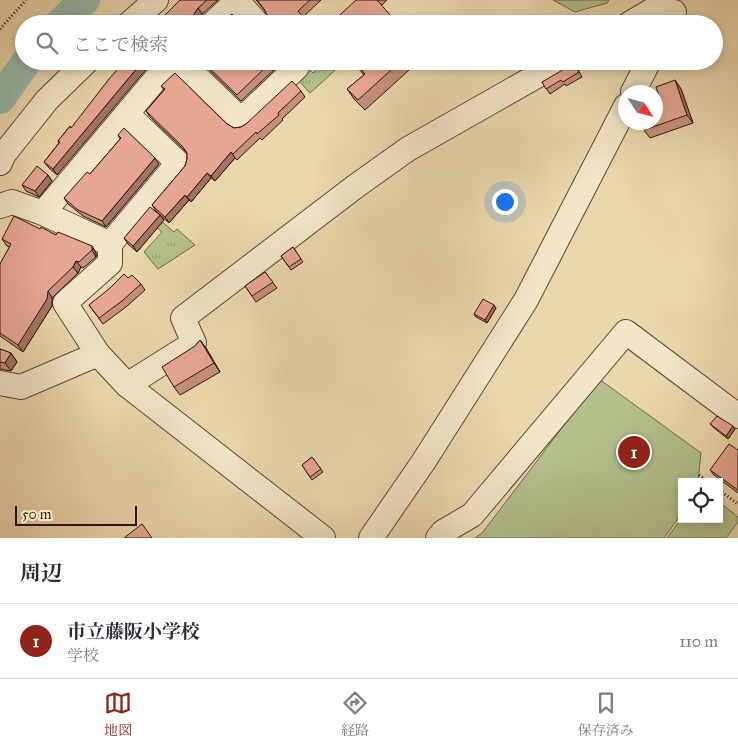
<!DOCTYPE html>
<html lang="ja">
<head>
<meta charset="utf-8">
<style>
	:root { --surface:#fff; --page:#f7f7f7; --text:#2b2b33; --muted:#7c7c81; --line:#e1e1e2; --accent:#8f2418 }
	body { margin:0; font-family:"IM FELL Great Primer","Noto Serif JP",serif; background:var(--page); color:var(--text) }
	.controls { position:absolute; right:15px; bottom:15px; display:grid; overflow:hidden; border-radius:0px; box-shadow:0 2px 8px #0003 }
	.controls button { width:45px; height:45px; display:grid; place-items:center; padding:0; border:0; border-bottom:1px solid var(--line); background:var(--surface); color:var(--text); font:25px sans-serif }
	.compass { position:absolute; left:618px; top:85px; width:45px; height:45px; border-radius:50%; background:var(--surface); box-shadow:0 2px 8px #0003; rotate:126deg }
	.scale { position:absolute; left:15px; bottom:12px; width:122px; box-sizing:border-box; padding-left:5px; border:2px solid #30150a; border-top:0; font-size:14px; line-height:18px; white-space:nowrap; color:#30150a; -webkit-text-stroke:4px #f2e5c9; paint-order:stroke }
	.you { position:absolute; left:504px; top:201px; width:18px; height:18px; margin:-12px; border:4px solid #fff; border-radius:50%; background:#1a73e8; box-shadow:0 0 0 8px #1a73e833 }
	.badge { display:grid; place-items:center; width:32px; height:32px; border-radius:50%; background:var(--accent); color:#fff; font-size:16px; font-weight:700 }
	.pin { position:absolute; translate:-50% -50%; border:2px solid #fff; box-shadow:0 1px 5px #0006 }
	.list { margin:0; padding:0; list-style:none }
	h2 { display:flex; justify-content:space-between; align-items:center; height:65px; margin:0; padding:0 20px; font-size:21px }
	h2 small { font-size:16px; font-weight:400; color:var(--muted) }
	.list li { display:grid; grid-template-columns:32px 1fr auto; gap:15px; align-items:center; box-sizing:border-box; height:75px; padding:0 20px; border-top:1px solid var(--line) }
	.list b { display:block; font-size:19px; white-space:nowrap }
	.list p { margin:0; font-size:16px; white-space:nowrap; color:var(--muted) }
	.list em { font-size:16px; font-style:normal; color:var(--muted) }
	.icon { flex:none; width:28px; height:28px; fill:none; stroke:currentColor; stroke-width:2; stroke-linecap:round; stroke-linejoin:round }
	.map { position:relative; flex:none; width:738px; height:538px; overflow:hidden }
	.search { position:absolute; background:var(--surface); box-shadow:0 2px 8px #0003; left:15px; right:15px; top:15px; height:55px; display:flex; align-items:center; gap:12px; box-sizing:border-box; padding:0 18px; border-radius:28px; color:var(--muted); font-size:19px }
	.sheet { height:140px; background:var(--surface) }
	nav { display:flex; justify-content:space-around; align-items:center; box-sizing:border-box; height:70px; border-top:1px solid var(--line); background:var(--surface); font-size:14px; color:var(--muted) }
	nav a { display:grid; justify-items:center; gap:2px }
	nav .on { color:var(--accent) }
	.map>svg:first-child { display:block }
	.grass { fill:url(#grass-tufts); stroke:#726a4c }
	.pitch { fill:#b3bf8d; stroke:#726a4c }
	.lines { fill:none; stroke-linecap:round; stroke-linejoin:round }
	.river { stroke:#98b9ad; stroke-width:30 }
	.minor-casing { stroke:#5f4632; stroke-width:26 }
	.path { stroke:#30150a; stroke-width:3; stroke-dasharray:1 2.5; stroke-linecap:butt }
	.minor { stroke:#f2e5c9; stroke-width:24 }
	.wall { fill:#c78f7e; stroke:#30150a }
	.shaded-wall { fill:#a27467; stroke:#30150a }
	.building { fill:#e7a693; stroke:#30150a }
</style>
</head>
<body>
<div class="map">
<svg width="738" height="538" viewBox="0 0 738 538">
	<defs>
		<pattern id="grass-tufts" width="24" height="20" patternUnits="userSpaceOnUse" patternTransform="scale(1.25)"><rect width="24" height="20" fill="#b3bf8d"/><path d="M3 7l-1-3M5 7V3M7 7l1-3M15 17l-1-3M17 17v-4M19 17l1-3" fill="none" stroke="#9aa378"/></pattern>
	</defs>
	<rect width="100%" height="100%" fill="#ebd7ac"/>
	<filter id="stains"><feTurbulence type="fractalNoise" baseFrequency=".004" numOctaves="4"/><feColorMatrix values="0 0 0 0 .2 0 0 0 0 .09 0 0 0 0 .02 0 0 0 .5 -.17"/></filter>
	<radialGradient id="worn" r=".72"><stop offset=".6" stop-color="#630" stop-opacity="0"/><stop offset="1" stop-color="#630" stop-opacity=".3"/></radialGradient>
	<g class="grass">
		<polygon points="326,61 341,61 343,63 310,93 298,80 310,70 313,73"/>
		<polygon points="152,213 174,232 177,229 195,245 158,269 144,252 162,232 147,219"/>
	</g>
	<g class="pitch">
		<polygon points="553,0 609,0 607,3 575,12"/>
		<polygon points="599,379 701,453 698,482 682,482 682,513 664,538 475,538 483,532"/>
		<polygon points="719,502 738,517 738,522 726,538 667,538 682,518 719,519"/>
	</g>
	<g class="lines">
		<g class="river">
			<polyline points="59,24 85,0"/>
			<polyline points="0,99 27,61"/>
		</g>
		<defs>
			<g id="minor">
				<polyline points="237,1 258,24"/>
				<polyline points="129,24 156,0"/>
				<polyline points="212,24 238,0"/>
				<polyline points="629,24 651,11 674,12"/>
				<polyline points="180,61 241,120 297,67 292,61"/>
				<polyline points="633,92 649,61"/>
				<polyline points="0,163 4,154 47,100 87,61"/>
				<polyline points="0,206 12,202 43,213 171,61"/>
				<polyline points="43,213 110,244 178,163 127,114"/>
				<polyline points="98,354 65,303 110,263 110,244"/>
				<polyline points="0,383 21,387 98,354 127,385 323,538"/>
				<polyline points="127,385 194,343 183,318 356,186 408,149 563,61"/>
				<polyline points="371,538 424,461 526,300 626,106"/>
				<polyline points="438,538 443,532 472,515 626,332 738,416"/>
			</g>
		</defs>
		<use href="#minor" class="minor-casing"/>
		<g class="path">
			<polyline points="0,29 26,0"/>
			<polyline points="699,475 708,482"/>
			<polyline points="719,490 738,504"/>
		</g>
		<use href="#minor" class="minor"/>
	</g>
	<g class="wall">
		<polygon points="180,0 218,0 202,14 199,20 199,24 156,24"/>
		<polygon points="256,0 321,0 303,17 266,22 267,15 265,11"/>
		<polygon points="356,0 387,0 382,5"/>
		<polygon points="200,61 279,61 279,65 241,101"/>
		<polygon points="309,61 322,61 314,69"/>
		<polygon points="352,61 419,61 365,110 354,99 347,89 364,75"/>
		<polygon points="576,66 582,77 566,86 565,84 550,94 542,82"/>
		<polygon points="675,80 681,89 693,123 650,138 644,130 661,102"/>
		<polygon points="161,86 234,128 241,127 301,91 305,97 282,119 283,120 262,140 260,138 237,160 235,158 215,181 211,178 191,202 189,200 169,223 156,211 152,205 185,166 187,159 187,153 150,117 146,111 164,90"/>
		<polygon points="70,126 57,175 49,168 44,162 59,143 58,141"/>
		<polygon points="118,135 159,164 106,227 83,216 68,204 64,198 90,174 120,139"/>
		<polygon points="48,175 52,181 39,197 26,191 22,185"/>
		<polygon points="160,215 164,220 137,252 128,244 124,238"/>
		<polygon points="40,229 56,235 92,246 96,253 96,257 83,268 81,267 78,273 52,298 52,306 23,352 0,336 0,264 10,247 7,246 2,239"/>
		<polygon points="293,247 303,262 291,270 281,256"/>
		<polygon points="265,272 277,288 256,302 245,286"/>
		<polygon points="128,278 141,284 145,290 126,307 103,324 89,305"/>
		<polygon points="496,308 487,323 476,317 474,314"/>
		<polygon points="200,340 206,348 220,372 180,395 174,387 195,346"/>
		<polygon points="0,349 11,353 17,362 11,371 0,369"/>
		<polygon points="710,424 735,429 728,439 713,427"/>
		<polygon points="738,450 738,493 714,475 710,470"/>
		<polygon points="312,457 323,472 312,480 302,465"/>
	</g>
	<g class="shaded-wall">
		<polygon points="198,8 202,14 199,20 199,24 196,24 194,14"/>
		<polygon points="143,61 153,61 57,175 53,169"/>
		<polygon points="675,80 681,89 693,123 687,115"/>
		<polygon points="231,152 235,158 215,181 211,176"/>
		<polygon points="155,158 159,164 106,227 102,221"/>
		<polygon points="207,173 211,178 191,202 187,197"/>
		<polygon points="48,175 52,181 39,197 35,191"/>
		<polygon points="185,195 189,200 169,223 165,217"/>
		<polygon points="160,215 164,220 137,252 133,246"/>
		<polygon points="92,246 96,253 96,257 92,250"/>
		<polygon points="76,261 81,267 78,273 73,267"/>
		<polygon points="48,291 52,298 52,306 23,352 18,345"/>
		<polygon points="494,305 496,308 487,323 485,320"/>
		<polygon points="200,340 206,348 220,372 214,363"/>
		<polygon points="11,353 17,362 11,371 5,363"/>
		<polygon points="733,426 735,429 728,439 726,436"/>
	</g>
	<g class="building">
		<polygon points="180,0 207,0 198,8 194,14 196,24 190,18 185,24 156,24"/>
		<polygon points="257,0 310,0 298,11 309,24 265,24 266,22 267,15 264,9"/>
		<polygon points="356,0 377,0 398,24 330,24"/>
		<polygon points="232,14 240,24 220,24"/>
		<polygon points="126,61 143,61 53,169 44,162 60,142 58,141 70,126 71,128 109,79 122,64 123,65"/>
		<polygon points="202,61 272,61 237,95"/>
		<polygon points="354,61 401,61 358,100 347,89 365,74"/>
		<polygon points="572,61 579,72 563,82 561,80 546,89 542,82 566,68"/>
		<polygon points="175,73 227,124 234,128 241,127 246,124 292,81 301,91 278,113 279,115 257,134 256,132 233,154 231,152 211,176 207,173 187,197 185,195 165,217 152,205 185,166 187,159 187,153 183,147 146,111 165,89 161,86"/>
		<polygon points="675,80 687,115 644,130 642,122 656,122 656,104 661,102 656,87"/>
		<polygon points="124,128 155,158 102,221 78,210 64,198 87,172 90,174 121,138 118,135"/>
		<polygon points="37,166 48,175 35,191 22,185"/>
		<polygon points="150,207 160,215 133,246 124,238"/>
		<polygon points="14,216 40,229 41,227 56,235 58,232 92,246 92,250 79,262 76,261 73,267 48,291 47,299 18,345 0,333 0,264 11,244 2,239"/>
		<polygon points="293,247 301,259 289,267 281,256"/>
		<polygon points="265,272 273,282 252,296 245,286"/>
		<polygon points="124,274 128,278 132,275 141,284 122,301 99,318 89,305 110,288"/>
		<polygon points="483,299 494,305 485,320 474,314"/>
		<polygon points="200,340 214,363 174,387 162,367 195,346"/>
		<polygon points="0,349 11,353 5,363 0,362"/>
		<polygon points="717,416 733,426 726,436 710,424"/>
		<polygon points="729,444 738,450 738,490 710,470"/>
		<polygon points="312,457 321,469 310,477 302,465"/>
		<polygon points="142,524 152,538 124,538"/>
	</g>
	<rect width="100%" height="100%" filter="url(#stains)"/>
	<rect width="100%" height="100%" fill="url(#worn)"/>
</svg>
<div class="controls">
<button><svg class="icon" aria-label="locate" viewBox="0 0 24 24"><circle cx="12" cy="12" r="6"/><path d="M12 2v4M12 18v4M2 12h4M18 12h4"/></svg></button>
</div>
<svg class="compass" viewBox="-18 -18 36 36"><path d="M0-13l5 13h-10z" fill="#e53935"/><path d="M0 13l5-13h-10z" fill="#7c7c81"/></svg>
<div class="scale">50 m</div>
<div class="you"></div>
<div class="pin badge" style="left:634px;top:452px">1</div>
<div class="search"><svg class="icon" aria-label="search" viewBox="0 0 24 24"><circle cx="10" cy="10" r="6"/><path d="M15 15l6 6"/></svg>ここで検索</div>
</div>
<section class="sheet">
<h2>周辺<small></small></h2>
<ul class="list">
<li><span class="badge">1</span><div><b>市立藤阪小学校</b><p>学校</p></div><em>110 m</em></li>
</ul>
</section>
<nav>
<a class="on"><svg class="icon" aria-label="map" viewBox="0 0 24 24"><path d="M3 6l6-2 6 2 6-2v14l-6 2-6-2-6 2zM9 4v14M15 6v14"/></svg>地図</a>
<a><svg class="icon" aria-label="directions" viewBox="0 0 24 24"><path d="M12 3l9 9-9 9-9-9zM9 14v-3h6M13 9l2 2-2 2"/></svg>経路</a>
<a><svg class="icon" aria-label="saved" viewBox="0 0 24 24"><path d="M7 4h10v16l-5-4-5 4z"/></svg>保存済み</a>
</nav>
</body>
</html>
